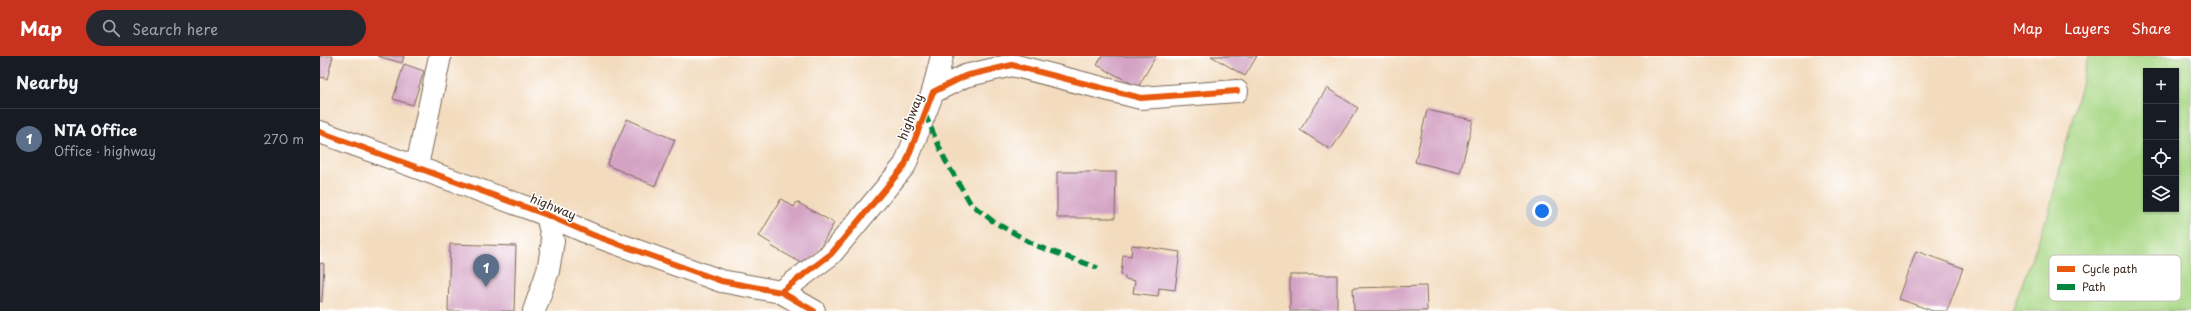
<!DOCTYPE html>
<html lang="en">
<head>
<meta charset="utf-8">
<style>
	:root { --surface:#171b24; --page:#242831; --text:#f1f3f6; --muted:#9ea1a6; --line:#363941; --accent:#c8321e }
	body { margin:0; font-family:"Playpen Sans",sans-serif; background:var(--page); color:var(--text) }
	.controls { position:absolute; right:12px; top:12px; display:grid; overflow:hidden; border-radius:0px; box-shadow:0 1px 3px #0004 }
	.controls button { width:36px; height:36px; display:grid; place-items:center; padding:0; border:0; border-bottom:1px solid var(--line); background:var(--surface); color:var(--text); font:20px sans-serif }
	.you { position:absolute; left:1222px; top:155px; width:14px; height:14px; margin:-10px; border:3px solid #fff; border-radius:50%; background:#1a73e8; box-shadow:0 0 0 6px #1a73e833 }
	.badge { display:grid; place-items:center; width:26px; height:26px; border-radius:50%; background:var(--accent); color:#fff; font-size:13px; font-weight:700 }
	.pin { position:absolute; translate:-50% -33px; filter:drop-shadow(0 1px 2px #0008) }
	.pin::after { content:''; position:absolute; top:21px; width:14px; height:12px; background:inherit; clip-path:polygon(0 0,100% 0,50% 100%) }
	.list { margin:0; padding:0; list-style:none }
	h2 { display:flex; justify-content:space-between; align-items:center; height:52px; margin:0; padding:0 16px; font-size:17px }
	h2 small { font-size:13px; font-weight:400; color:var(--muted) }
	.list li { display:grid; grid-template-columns:26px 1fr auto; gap:12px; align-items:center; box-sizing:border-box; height:60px; padding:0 16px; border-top:1px solid var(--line) }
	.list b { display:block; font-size:15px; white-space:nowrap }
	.list p { margin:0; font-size:13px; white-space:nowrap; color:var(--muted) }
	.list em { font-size:13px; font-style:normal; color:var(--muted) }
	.icon { flex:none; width:22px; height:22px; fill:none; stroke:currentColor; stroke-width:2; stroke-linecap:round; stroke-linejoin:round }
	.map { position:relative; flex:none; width:1871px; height:255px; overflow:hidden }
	header { display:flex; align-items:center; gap:24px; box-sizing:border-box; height:56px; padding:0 20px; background:var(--accent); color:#fff }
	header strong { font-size:19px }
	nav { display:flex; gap:22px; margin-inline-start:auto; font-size:14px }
	.search { width:280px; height:36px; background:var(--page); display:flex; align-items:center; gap:10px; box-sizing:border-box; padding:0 14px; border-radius:22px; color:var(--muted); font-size:15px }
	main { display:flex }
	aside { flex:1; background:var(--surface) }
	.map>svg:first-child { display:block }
	.green { fill:#a8d784; stroke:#728051; fill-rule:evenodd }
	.building { fill:#d4a3c4 }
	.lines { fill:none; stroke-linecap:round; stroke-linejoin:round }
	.minor-casing { stroke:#7b6856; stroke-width:24 }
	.minor { stroke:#fff; stroke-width:22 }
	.quiet { stroke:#00873e; stroke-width:5; stroke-dasharray:10 5; stroke-linecap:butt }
	.cycleway-casing { stroke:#fff; stroke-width:8 }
	.cycleway { stroke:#e8590c; stroke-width:6 }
	.labels { text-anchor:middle; stroke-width:3; stroke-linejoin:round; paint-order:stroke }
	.street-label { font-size:12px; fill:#3b2a1e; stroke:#fff }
	.key { fill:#fff; stroke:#c4bfbc; stroke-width:1 }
	.key-label { font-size:11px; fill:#3b2a1e }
</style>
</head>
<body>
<header>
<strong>Map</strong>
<div class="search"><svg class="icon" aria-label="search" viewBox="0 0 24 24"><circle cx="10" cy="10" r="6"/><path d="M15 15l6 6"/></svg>Search here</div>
<nav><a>Map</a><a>Layers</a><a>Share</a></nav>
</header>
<main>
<aside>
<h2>Nearby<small></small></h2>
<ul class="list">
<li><span class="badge" style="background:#5c6f8a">1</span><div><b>NTA Office</b><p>Office · highway</p></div><em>270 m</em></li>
</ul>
</aside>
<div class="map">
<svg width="1871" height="255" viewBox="0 0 1871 255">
	<rect width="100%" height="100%" fill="#fff"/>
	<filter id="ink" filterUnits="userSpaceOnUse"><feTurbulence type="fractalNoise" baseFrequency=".025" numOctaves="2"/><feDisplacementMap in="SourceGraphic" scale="8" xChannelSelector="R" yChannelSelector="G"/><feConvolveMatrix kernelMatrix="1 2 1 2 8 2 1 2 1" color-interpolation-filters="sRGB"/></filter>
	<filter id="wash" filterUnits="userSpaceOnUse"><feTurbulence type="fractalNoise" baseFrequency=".012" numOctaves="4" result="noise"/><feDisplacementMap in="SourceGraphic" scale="16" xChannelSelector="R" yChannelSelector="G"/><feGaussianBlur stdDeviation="0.9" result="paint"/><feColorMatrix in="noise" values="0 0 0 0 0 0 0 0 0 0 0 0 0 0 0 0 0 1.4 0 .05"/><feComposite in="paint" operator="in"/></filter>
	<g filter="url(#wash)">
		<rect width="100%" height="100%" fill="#f3dbbe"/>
		<path class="green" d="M 1768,0 L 1871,0 L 1871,255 L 1692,255 L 1729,156 ZM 1826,15 L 1856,15 L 1856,153 L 1826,153 Z"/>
		<g id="blocks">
			<g class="building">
				<polygon points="0,0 13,0 7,23 0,21"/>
				<polygon points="57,0 84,0 82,7"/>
				<polygon points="782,0 836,0 818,31 777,9"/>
				<polygon points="891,0 937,0 925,20"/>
				<polygon points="84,8 104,15 93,49 73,43"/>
				<polygon points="1007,32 1038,52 1011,94 980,74"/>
				<polygon points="1107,54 1153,64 1140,117 1095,106"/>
				<polygon points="307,63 355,84 335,130 287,109"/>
				<polygon points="737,116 796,116 795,162 737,162"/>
				<polygon points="461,143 474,151 477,146 514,167 489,211 451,190 452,188 439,180"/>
				<polygon points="130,188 196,190 194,255 128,255"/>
				<polygon points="812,189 860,196 855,234 839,232 838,240 813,237 815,225 805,223 805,220 801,219 803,199 811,200"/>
				<polygon points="1596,195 1643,212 1627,255 1613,255 1579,243"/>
				<polygon points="0,207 4,208 2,246 0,245"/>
				<rect x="970" y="219" width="47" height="36"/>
				<polygon points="1106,230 1107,255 1034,255 1033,232"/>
			</g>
		</g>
	</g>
	<g filter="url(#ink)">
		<use href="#blocks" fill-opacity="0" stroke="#7b6856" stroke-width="1"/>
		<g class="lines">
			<defs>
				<g id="minor">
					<polyline points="613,36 622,0"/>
					<polyline points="0,76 227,159 273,179 401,225 461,236 494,255"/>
					<polyline points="97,110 120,0"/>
					<polyline points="461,236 511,198 585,109 613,36 645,20 692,9 821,42 917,35"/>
					<polyline points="214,255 228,215 233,185 227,159"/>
				</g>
			</defs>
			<use href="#minor" class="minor-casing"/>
			<use href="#minor" class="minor"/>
			<polyline class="quiet" points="605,58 625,104 651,148 674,166 717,190 778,212"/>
			<defs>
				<g id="cycleway">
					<polyline points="0,76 227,159 273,179 401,225 461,236 494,255"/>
					<polyline points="461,236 511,198 585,109 613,36 645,20 692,9 821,42 917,35"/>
				</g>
			</defs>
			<use href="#cycleway" class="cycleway-casing"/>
			<use href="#cycleway" class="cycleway"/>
		</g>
	</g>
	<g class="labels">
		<g class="street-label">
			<text transform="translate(591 61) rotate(-69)" y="4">highway</text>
			<text transform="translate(233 151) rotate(22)" y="4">highway</text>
		</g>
	</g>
	<rect x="1729" y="199" width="132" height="46" rx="6" class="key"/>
	<rect x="1737" y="210" width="18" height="6" fill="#e8590c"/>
	<rect x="1737" y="228" width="18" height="6" fill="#00873e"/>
	<g class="key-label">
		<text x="1762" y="217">Cycle path</text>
		<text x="1762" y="235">Path</text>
	</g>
</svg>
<div class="controls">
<button>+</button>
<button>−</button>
<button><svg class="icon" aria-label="locate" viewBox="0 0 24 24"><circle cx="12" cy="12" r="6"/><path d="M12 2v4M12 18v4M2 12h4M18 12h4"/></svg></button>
<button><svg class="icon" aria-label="layers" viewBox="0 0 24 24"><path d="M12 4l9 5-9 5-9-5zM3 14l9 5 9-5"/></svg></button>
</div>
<div class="you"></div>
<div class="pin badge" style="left:166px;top:231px;background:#5c6f8a">1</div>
</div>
</main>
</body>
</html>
